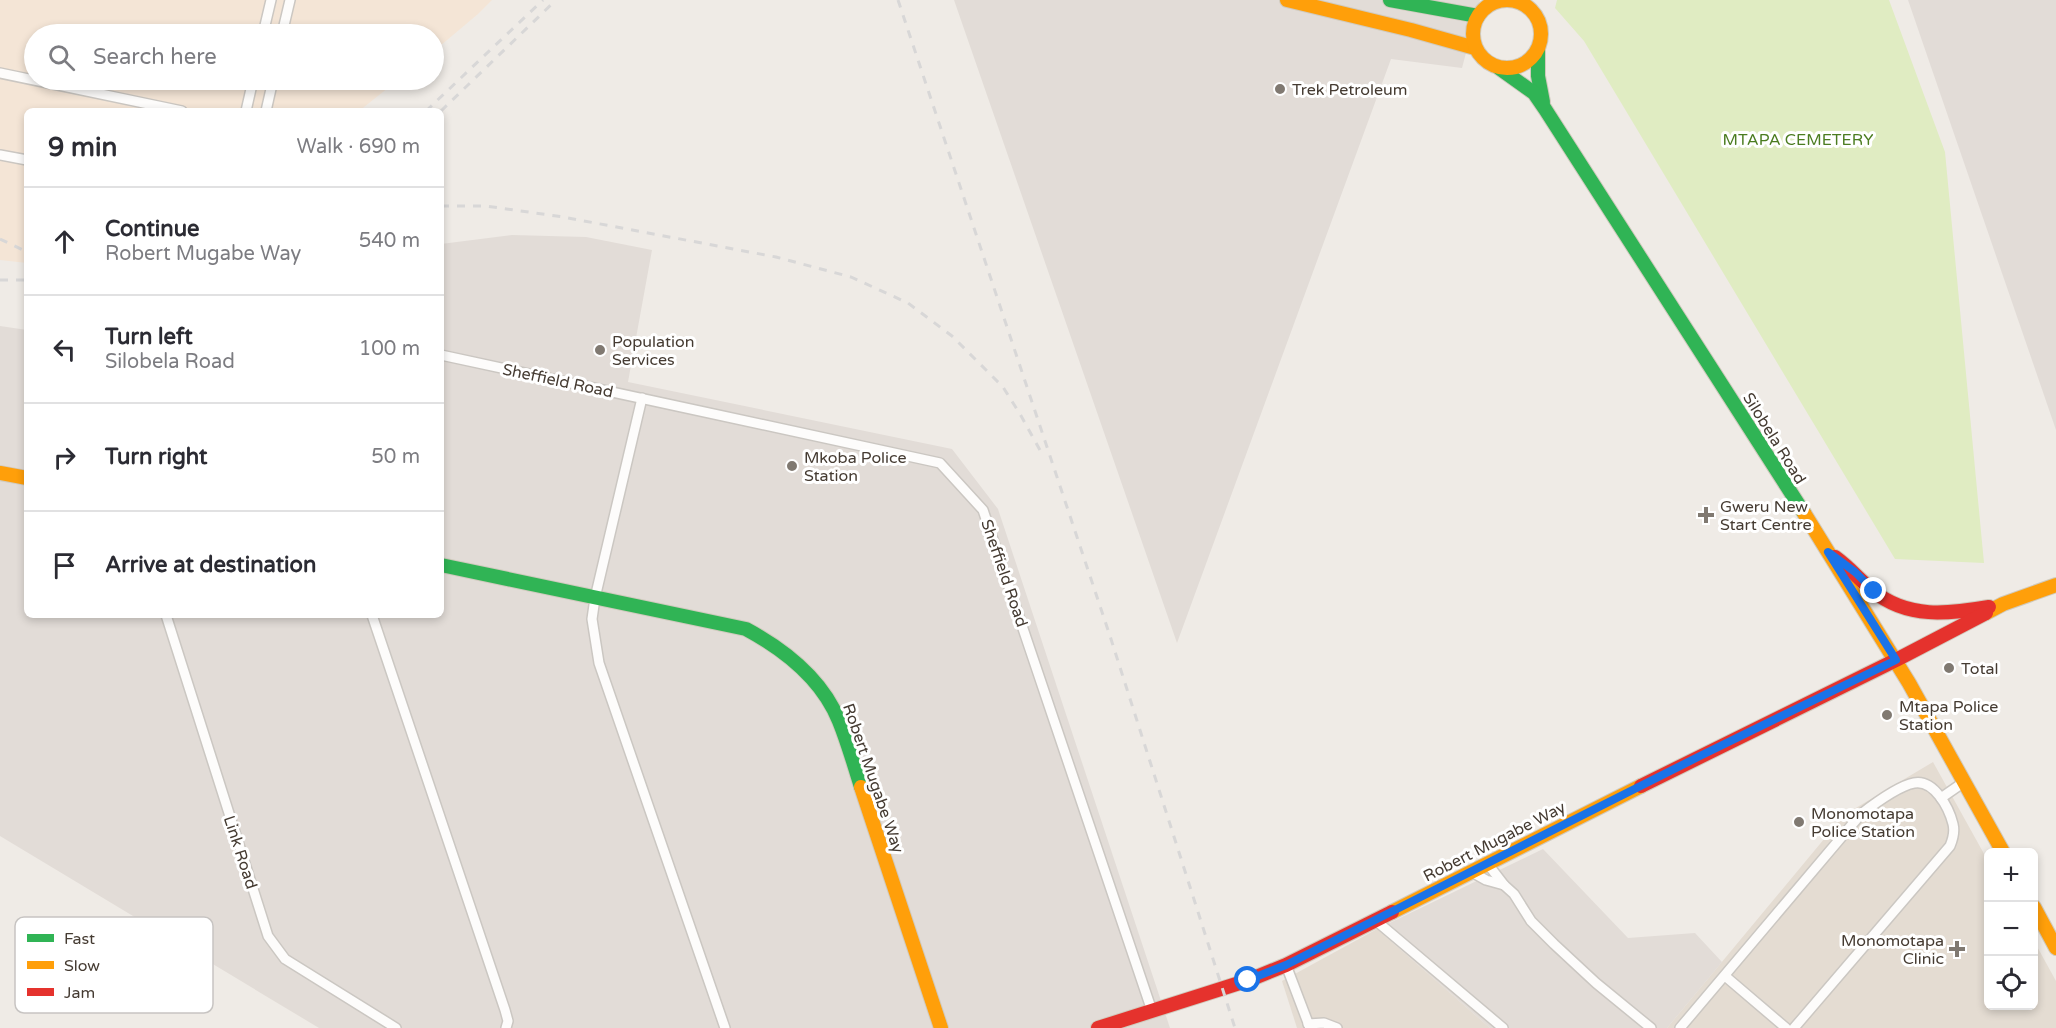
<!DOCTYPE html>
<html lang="en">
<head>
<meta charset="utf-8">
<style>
	:root { --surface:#fff; --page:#f2f2f3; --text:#2b2b33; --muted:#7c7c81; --line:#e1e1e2 }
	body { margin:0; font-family:"Varela Round",sans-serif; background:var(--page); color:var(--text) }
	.controls { position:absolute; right:18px; bottom:18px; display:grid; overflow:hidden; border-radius:9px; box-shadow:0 3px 9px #0003 }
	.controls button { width:54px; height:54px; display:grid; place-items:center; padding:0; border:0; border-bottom:2px solid var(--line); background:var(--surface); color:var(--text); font:30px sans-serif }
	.stop { position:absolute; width:18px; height:18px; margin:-14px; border:4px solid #1a73e8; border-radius:50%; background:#fff }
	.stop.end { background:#1a73e8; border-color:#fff; box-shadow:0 2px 6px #0008 }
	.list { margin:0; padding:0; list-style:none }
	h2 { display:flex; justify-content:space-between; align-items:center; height:78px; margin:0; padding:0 24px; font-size:26px }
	h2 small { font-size:20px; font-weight:400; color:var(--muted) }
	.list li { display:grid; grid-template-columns:39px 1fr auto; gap:18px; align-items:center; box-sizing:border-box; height:108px; padding:0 24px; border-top:2px solid var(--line) }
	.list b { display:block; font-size:22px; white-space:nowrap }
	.list p { margin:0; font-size:20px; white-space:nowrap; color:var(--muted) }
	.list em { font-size:20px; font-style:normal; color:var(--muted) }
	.icon { flex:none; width:33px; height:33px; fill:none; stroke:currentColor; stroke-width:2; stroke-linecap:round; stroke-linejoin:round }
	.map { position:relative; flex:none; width:2056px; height:1028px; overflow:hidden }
	.search { position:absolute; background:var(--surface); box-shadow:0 3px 9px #0003; left:24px; top:24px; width:420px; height:66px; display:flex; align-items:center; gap:15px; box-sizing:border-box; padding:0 21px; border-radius:33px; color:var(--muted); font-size:22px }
	.panel { position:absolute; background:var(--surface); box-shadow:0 3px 9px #0003; left:24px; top:108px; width:420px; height:510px; border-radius:9px }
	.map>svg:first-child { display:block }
	.residential { fill:#e4dcd2 }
	.commercial { fill:#f4e5d6 }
	.industrial { fill:#e2dcd7 }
	.green { fill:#e0ecc2 }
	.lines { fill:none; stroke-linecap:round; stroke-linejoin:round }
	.street-casing { stroke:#cbc7c2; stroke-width:12 }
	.fast-casing { stroke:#d0cabd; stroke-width:16 }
	.slow-casing { stroke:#d0cabd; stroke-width:16 }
	.jam-casing { stroke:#d0cabd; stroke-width:16 }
	.street { stroke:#fdfcfb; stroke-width:9 }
	.fast { stroke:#30b455; stroke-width:14 }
	.slow { stroke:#ff9f0a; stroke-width:14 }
	.jam { stroke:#e5322d; stroke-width:14 }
	.rail { stroke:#d8d7d7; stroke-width:3; stroke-dasharray:8 8; stroke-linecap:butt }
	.route { stroke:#1a73e8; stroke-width:8 }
	.poi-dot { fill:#807971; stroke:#fff; stroke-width:2 }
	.labels { text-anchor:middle; stroke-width:6; stroke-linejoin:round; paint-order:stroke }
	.poi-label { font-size:16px; fill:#453b32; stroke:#fff; text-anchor:start }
	.park-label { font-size:16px; fill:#4b7c20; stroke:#fff }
	.street-label { font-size:16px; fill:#453b32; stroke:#fff }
	.key { fill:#fff; stroke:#c7c4c2; stroke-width:1.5 }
	.key-label { font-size:16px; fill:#453b32 }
</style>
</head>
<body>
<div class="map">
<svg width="2056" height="1028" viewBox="0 0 2056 1028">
	<rect width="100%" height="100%" fill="#efebe6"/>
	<g class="residential">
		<polygon points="1933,762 1988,861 1988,1006 2034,1006 2034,941 2056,981 2056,1028 1667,1028 1844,815"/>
		<polygon points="1377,929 1490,1028 1297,1028 1282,981"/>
	</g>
	<polygon class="commercial" points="0,0 492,0 478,14 434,51 434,34 34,34 34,80 398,80 359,111 27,111 27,263 0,260"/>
	<g class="industrial">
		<polygon points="954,0 1480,0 1462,68 1391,59 1177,643"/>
		<polygon points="1908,0 2056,0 2056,430"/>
		<polygon points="512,235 586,237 652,250 628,382 952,449 998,509 1170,1028 319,1028 0,836 0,326 27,330 27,615 441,615 441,244"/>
		<polygon points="1543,849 1628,938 1695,933 1722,962 1667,1028 1490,1028 1377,929"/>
	</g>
	<polygon class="green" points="1557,0 1889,0 1945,152 1984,563 1895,559 1584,41 1555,8"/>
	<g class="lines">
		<defs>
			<g id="street">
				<polyline points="263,34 271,0"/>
				<polyline points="282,34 290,0"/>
				<polyline points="0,73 182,111"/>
				<polyline points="246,111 253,80"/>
				<polyline points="266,111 273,80"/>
				<polyline points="0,155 27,160"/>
				<polyline points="441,355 940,463 983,510 1152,1011"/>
				<polyline points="642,398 595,598 592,619 599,663 725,1028"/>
				<polyline points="166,615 268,936 285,959 396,1028"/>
				<polyline points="372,615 505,1010 508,1021 506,1028"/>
				<polyline points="1941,798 1964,782"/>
				<polyline points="1487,863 1504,885"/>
				<polyline points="1470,871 1486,880 1504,885 1514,894 1531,921 1554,944 1596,983 1651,1028"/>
				<polyline points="1374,919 1503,1028"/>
				<polyline points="1286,965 1310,1028"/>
				<polyline points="1725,976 1786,1028"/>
				<polyline points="1308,1024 1324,1023 1337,1028"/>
				<path d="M 1680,1028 L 1861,814 C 1874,804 1898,786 1914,783 C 1934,779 1949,808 1953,824 C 1955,832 1953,839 1950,846 L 1794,1028"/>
			</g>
			<g id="fast">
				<polyline points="1390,0 1478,16"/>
				<polyline points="1538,50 1538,76 1543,102"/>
				<polyline points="1499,68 1534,93 1545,109 1804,513"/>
				<path d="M 441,565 L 746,629 C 785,650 822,679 839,721 C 848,743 854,765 861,787"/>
			</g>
			<g id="slow">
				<polyline points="1287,0 1411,30 1475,48"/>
				<circle cx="1507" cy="34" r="34"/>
				<polyline points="0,473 27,478"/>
				<polyline points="1804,513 1909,683 2003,852"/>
				<polyline points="1986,613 2003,604 2056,585"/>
				<polyline points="861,787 941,1028"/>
				<polyline points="2034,907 2056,948"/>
				<polyline points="1392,912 1641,786"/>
			</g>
			<g id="jam">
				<path d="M 1835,557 C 1849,567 1860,580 1873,591 C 1908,619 1948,614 1989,607"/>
				<polyline points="1641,786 1896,660 1986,613"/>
				<polyline points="1098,1028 1249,980 1286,965 1392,912"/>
			</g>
		</defs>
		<use href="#street" class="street-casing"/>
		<use href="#fast" class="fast-casing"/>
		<use href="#slow" class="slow-casing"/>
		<use href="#jam" class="jam-casing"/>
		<use href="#street" class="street"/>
		<use href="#fast" class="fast"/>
		<use href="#slow" class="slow"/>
		<use href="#jam" class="jam"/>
		<g class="rail">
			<polyline points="898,0 1110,636 1235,1028"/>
			<polyline points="426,111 543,0"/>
			<polyline points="441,111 556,0"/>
			<polyline points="441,206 486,206 563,217 776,257 851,277 908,303 952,336 1003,387 1020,414 1041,452"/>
			<polyline points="0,239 27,252"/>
			<polyline points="0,280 27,280"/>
		</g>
	</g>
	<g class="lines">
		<polyline class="route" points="1248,980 1286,965 1700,756 1896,660 1828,552 1855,572 1874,591"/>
	</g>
	<g class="poi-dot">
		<circle cx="1280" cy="89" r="6"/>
		<circle cx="600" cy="350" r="6"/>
		<circle cx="792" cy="466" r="6"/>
		<path d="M1703 506h6v6h6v6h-6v6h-6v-6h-6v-6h6z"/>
		<circle cx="1949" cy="668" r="6"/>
		<circle cx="1887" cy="715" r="6"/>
		<circle cx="1799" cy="822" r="6"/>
		<path d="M1954 940h6v6h6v6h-6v6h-6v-6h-6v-6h6z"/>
	</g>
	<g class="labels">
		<g class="poi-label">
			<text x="1292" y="95">Trek Petroleum</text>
			<text x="612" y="347">Population<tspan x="612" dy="18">Services</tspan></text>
			<text x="804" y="463">Mkoba Police<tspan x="804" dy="18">Station</tspan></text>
			<text x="1720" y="512">Gweru New<tspan x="1720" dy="18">Start Centre</tspan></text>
			<text x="1961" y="674">Total</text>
			<text x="1899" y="712">Mtapa Police<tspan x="1899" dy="18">Station</tspan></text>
			<text x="1811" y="819">Monomotapa<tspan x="1811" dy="18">Police Station</tspan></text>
			<text x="1944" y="946" text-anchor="end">Monomotapa<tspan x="1944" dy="18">Clinic</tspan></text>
		</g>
		<g class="park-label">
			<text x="1798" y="145">MTAPA CEMETERY</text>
		</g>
		<g class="street-label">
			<text transform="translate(558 380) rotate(12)" y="6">Sheffield Road</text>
			<text transform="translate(1775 438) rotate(58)" y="6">Silobela Road</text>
			<text transform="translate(1005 573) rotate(71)" y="6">Sheffield Road</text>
			<text transform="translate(874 778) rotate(71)" y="6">Robert Mugabe Way</text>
			<text transform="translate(1494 841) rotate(-27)" y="6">Robert Mugabe Way</text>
			<text transform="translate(241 852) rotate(72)" y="6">Link Road</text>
		</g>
	</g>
	<rect x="15" y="917" width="198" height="96" rx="9" class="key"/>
	<rect x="27" y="934" width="27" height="8" fill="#30b455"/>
	<rect x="27" y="961" width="27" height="8" fill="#ff9f0a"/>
	<rect x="27" y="988" width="27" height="8" fill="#e5322d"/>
	<g class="key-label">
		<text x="64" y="944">Fast</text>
		<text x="64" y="971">Slow</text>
		<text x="64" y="998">Jam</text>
	</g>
</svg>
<div class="controls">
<button>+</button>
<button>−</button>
<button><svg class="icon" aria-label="locate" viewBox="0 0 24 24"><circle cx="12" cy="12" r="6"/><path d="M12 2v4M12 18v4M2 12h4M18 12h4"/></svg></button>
</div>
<div class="stop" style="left:1248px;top:980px"></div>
<div class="stop end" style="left:1874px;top:591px"></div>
<div class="search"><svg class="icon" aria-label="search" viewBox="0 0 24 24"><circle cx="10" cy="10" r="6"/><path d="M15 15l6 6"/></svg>Search here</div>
<section class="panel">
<h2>9 min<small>Walk · 690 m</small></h2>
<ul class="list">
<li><svg class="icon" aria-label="ahead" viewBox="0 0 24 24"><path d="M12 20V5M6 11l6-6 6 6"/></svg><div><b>Continue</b><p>Robert Mugabe Way</p></div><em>540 m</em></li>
<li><svg class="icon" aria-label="left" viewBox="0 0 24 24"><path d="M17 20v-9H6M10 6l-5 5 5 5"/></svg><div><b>Turn left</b><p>Silobela Road</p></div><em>100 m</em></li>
<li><svg class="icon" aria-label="right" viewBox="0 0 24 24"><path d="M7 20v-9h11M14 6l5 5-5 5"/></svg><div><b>Turn right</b></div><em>50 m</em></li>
<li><svg class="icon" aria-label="arrive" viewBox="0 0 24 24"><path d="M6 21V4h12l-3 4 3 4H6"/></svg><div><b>Arrive at destination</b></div></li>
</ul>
</section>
</div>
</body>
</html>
